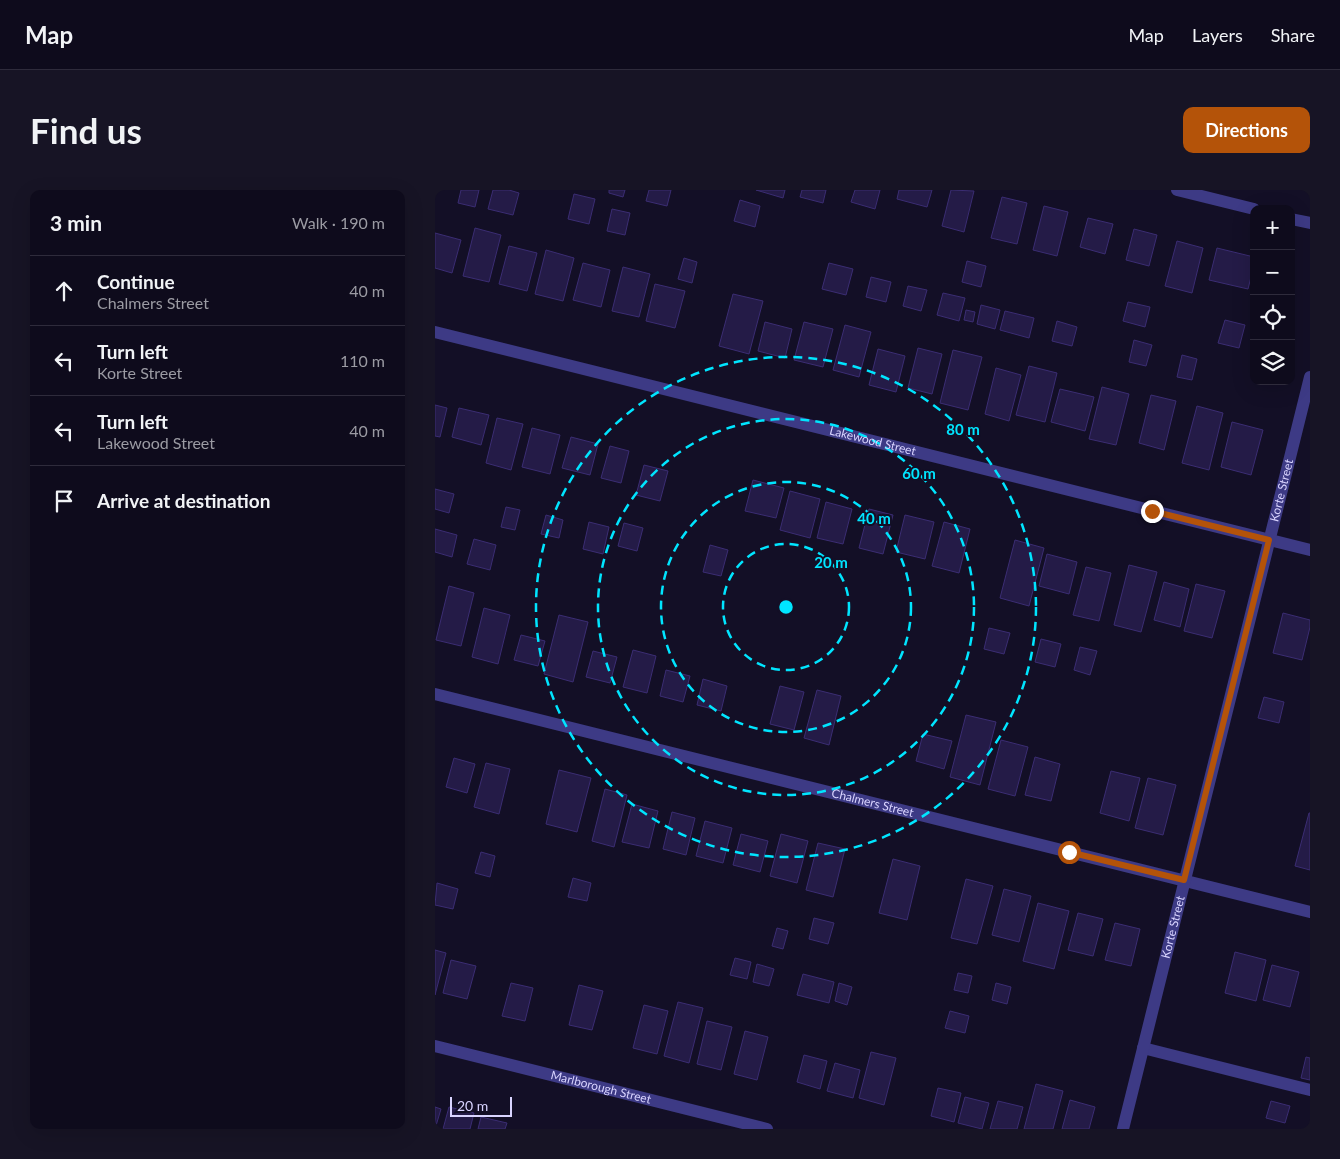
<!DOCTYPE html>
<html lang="en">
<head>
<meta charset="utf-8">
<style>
	:root { --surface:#0e0b1c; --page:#171425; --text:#f1f3f6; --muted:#9b9ba3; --line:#2e2b3b; --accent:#b45309 }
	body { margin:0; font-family:Lato,sans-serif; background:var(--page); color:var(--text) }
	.controls { position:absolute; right:15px; top:15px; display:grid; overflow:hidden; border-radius:10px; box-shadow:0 5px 20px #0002 }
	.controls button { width:45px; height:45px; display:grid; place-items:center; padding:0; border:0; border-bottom:1px solid var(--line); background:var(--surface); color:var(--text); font:25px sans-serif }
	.scale { position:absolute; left:15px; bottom:12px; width:62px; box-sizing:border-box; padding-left:5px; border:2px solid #d9d4ff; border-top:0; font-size:14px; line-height:18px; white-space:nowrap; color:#d9d4ff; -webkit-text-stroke:4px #130f26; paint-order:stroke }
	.stop { position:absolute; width:15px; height:15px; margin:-11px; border:4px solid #b45309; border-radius:50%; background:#fff }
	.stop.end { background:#b45309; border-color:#fff; box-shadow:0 1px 5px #0008 }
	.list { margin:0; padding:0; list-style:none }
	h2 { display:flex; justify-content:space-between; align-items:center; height:65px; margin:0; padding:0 20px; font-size:21px }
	h2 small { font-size:16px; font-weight:400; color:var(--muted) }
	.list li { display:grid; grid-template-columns:32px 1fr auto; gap:15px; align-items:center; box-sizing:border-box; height:70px; padding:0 20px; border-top:1px solid var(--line) }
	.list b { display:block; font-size:19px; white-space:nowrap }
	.list p { margin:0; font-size:16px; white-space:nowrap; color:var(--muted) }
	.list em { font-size:16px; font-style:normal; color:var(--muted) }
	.icon { flex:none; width:28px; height:28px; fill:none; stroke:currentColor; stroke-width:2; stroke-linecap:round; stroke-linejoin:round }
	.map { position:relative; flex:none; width:875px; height:939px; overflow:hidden; border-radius:10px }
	header { display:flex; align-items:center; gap:30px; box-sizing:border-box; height:70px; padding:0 25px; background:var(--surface); border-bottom:1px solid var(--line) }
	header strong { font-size:24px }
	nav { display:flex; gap:28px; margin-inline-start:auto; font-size:18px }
	.intro { display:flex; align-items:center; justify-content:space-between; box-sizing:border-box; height:120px; padding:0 30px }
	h1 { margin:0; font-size:35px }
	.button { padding:12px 22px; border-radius:10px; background:var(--accent); color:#fff; font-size:18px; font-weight:700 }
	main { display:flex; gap:30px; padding:0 30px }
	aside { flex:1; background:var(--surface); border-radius:10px; box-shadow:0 5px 20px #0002 }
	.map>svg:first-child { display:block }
	.building { fill:#241b47; stroke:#3b2d73 }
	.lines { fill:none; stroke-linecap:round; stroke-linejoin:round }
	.service { stroke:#3d3a85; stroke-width:12 }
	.minor { stroke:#3d3a85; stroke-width:12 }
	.route { stroke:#b45309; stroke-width:6 }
	.ring { fill:none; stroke:#00e5ff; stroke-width:2.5; stroke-dasharray:9 6 }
	.labels { text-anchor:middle; stroke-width:4; stroke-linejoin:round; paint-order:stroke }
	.street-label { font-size:12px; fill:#d9d4ff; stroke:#130f26 }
	.centre { fill:#00e5ff; stroke:#130f26; stroke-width:2.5 }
	.ring-label { font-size:15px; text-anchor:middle; font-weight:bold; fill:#00e5ff; stroke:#130f26; stroke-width:4; stroke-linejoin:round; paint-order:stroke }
</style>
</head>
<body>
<header>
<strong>Map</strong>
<nav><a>Map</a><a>Layers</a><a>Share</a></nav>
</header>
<div class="intro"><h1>Find us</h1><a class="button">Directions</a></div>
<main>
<aside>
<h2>3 min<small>Walk · 190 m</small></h2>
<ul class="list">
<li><svg class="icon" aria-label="ahead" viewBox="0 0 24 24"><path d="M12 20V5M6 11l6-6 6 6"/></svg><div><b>Continue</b><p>Chalmers Street</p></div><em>40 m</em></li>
<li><svg class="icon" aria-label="left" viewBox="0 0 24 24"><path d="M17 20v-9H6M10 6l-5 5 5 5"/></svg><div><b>Turn left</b><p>Korte Street</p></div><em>110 m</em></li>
<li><svg class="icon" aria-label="left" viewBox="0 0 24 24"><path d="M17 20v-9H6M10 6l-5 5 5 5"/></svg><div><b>Turn left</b><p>Lakewood Street</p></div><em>40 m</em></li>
<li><svg class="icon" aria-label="arrive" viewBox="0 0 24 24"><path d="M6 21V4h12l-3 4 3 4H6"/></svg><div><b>Arrive at destination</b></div></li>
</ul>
</aside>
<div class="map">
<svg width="875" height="939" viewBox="0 0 875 939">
	<rect width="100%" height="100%" fill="#130f26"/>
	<g class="building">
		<polygon points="26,0 44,0 40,17 23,13"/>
		<polygon points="58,0 74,0 84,3 78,25 53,19"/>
		<polygon points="174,0 190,0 188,7 174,3"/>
		<polygon points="214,0 236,0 232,16 211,11"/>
		<polygon points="321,0 350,0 348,8"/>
		<polygon points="367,0 391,0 388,13 365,7"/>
		<polygon points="420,0 445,0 440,19 416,12"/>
		<polygon points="464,0 497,0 492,17 462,9"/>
		<polygon points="516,0 539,1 529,42 507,36"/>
		<polygon points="139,4 160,9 154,34 133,29"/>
		<polygon points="567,7 592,13 582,54 556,48"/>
		<polygon points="305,10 325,16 320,37 299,31"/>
		<polygon points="609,16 633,22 622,66 598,60"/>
		<polygon points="177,19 195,23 190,45 172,41"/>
		<polygon points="653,28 678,34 670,64 645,57"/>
		<polygon points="40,38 66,45 54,92 28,86"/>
		<polygon points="699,39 722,45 714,76 691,70"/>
		<polygon points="0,43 26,50 17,83 0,78"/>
		<polygon points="742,51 768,58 757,103 730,96"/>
		<polygon points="74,56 102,63 92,101 64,94"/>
		<polygon points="782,58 819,67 819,75 813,99 774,90"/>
		<polygon points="111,60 139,68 128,111 100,104"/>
		<polygon points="249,68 262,72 257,93 243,89"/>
		<polygon points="532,71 551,76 546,97 527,92"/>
		<polygon points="148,73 175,80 166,117 138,110"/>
		<polygon points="394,73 418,79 411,105 387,99"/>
		<polygon points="188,77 215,84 204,127 177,121"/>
		<polygon points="436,87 456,92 451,112 431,107"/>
		<polygon points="220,94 250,101 240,138 211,131"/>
		<polygon points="473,96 492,100 486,121 468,116"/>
		<polygon points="508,103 530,108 524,131 502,125"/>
		<polygon points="298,104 328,111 314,164 284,156"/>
		<polygon points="693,112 715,117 710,137 688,131"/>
		<polygon points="546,115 565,120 560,139 542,134"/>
		<polygon points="531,120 540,122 538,132 529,130"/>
		<polygon points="570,121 599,128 594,148 565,140"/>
		<polygon points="790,130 810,135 804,158 783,153"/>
		<polygon points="622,131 642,137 637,156 617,151"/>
		<polygon points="330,132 357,139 350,168 323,161"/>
		<polygon points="369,132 398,139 388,177 359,170"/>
		<polygon points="410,135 436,142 424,187 398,180"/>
		<polygon points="699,150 717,155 711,176 694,172"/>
		<polygon points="483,158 507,164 497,204 473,198"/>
		<polygon points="443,159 470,166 461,202 434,195"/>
		<polygon points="518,160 547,167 533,220 505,213"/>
		<polygon points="747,165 762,169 757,190 742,187"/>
		<polygon points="594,176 622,183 610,232 581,225"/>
		<polygon points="561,178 586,185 574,231 550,224"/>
		<polygon points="667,197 694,204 681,255 654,249"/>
		<polygon points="625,199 659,207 650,241 616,232"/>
		<polygon points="716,205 741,211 729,260 704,253"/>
		<polygon points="0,215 12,218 5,247 0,246"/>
		<polygon points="762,216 788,223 774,280 747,273"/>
		<polygon points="24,218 54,225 46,255 17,247"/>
		<polygon points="62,228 88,234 76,280 51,273"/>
		<polygon points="797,232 828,240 816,285 786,277"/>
		<polygon points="97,238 125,245 115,284 87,277"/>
		<polygon points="136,247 163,254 155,285 127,278"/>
		<polygon points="175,256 194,261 186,293 166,288"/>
		<polygon points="209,275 233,281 225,311 201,305"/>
		<polygon points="318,290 349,298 341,328 310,321"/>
		<polygon points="0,299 19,304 14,323 0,319"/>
		<polygon points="355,301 385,309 375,348 345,340"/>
		<polygon points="391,312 417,319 408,354 382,348"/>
		<polygon points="71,317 85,320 80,340 66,337"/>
		<polygon points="434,319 458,325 448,364 424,358"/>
		<polygon points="111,325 128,330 124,348 106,344"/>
		<polygon points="470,325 499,332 490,369 461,362"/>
		<polygon points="154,332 174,337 168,364 148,359"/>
		<polygon points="509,332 535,339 524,383 497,376"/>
		<polygon points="189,333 208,338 202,361 183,356"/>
		<polygon points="0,339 22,345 17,367 0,362"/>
		<polygon points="39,349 61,355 55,380 32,374"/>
		<polygon points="580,350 609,358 594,416 565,408"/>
		<polygon points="275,355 293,360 286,386 268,382"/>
		<polygon points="612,364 642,372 634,404 604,396"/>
		<polygon points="694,375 722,382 706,442 679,435"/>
		<polygon points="651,377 676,383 664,431 638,425"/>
		<polygon points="729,392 754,399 745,437 719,430"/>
		<polygon points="761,394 790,401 777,448 749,441"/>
		<polygon points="14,396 39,403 26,456 1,450"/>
		<polygon points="49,418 75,425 63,474 37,467"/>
		<polygon points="848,423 875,430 875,437 867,470 838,463"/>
		<polygon points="124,425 153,432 138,492 109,484"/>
		<polygon points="554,438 575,443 569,464 549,459"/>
		<polygon points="86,445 110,451 103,476 79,470"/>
		<polygon points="606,449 626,454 620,477 600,472"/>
		<polygon points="645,457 662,461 655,485 639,480"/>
		<polygon points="198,460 221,466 212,503 188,497"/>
		<polygon points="158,461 182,467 175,493 151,487"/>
		<polygon points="231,480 255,486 248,512 225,506"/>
		<polygon points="268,489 292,496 286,521 262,515"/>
		<polygon points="345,496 369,502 359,540 335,534"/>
		<polygon points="382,500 406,506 394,555 369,548"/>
		<polygon points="829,507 849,512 844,533 823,528"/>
		<polygon points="531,525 561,532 545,595 515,587"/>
		<polygon points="488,544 517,551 509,579 481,571"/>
		<polygon points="566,550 593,557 580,606 553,599"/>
		<polygon points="600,567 625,574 616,611 590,605"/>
		<polygon points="19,568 40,574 32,603 11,597"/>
		<polygon points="51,573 75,579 64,624 39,617"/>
		<polygon points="124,580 156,588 142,642 111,634"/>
		<polygon points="676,581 705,588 694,631 665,623"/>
		<polygon points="713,588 741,595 728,645 700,638"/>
		<polygon points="170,599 192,605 179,657 157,651"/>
		<polygon points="197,614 223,621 214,658 187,652"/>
		<polygon points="237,622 260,628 251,665 228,659"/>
		<polygon points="874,623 875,623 875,680 860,676"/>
		<polygon points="270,631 297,638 288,673 261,666"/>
		<polygon points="306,644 333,651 325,682 298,675"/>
		<polygon points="346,644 373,651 362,693 335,686"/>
		<polygon points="383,653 410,659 398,707 371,700"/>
		<polygon points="46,662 60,666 55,687 40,683"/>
		<polygon points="458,669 485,676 472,730 444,723"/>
		<polygon points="138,688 156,693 152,711 133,707"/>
		<polygon points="531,689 558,696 542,754 516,748"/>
		<polygon points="2,693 23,699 18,719 0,715"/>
		<polygon points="569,699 596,706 584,752 557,745"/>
		<polygon points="603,713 634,721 619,779 588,771"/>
		<polygon points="643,723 668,729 658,766 633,760"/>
		<polygon points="379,728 399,733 393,754 374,749"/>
		<polygon points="680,733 705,739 696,776 670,770"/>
		<polygon points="342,738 353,741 348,759 337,756"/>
		<polygon points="0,760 11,763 0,805"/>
		<polygon points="800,762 831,770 821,811 790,803"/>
		<polygon points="300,768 316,772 312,789 295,785"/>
		<polygon points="16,770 41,776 32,809 8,803"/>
		<polygon points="322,774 339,779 334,796 318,792"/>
		<polygon points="837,775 864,782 855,817 828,810"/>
		<polygon points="523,783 537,786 533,803 519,800"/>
		<polygon points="368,784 399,792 394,813 362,805"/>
		<polygon points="76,793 98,798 90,831 67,826"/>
		<polygon points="404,793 417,797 412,815 400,811"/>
		<polygon points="561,793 576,797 572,814 557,810"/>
		<polygon points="144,795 168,801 157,840 134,835"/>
		<polygon points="243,812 268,818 254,873 229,866"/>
		<polygon points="209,815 233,821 222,864 198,858"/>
		<polygon points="515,821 534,826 530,843 510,838"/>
		<polygon points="272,831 297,837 286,880 262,874"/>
		<polygon points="310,841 333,847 322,890 299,884"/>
		<polygon points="436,862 461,868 449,915 424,908"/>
		<polygon points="369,865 392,871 385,899 362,892"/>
		<polygon points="871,867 875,868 875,890 866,888"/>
		<polygon points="400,873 425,880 418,908 392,901"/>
		<polygon points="601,894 628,901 618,939 589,939"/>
		<polygon points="503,898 526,903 519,932 496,926"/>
		<polygon points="530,907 554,913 547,939 523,933"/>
		<polygon points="635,910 660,917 654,939 627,939"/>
		<polygon points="563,911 588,917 582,939 555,939"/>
		<polygon points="836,911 855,916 850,933 831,928"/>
		<polygon points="0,917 6,919 0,939"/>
		<polygon points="14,917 39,923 35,939 8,939"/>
		<polygon points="46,927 72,933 70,939 43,939"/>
	</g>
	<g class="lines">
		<polyline class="service" points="708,858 875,900"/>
		<g class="minor">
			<polyline points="742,0 819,19"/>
			<polyline points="856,29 875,33"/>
			<path id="s1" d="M 0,142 L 875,360"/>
			<path id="s2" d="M 0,504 L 875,722"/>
			<path id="s3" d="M 0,856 L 332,939"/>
			<path id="s4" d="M 688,939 L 875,187"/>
		</g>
	</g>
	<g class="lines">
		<polyline class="route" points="634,662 749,690 834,350 717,321"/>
	</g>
	<g class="ring">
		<circle cx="351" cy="417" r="63"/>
		<circle cx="351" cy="417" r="125"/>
		<circle cx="351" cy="417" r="188"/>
		<circle cx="351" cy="417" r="250"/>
	</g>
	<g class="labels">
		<g class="street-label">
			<text dy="4" stroke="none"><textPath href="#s1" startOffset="451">Lakewood Street</textPath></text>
			<text dy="4" stroke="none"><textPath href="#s4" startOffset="658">Korte Street</textPath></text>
			<text dy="4" stroke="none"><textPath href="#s2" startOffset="451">Chalmers Street</textPath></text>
			<text dy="4" stroke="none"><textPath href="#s4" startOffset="208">Korte Street</textPath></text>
			<text dy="4" stroke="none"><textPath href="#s3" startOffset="171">Marlborough Street</textPath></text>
		</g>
	</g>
	<circle cx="351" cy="417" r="8" class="centre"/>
	<g class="ring-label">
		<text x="528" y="245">80 m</text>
		<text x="484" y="289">60 m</text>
		<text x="439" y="334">40 m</text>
		<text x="396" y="378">20 m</text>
	</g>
</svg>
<div class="controls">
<button>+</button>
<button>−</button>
<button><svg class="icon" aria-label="locate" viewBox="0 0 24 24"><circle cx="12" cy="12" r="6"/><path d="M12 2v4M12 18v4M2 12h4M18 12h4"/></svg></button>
<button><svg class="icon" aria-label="layers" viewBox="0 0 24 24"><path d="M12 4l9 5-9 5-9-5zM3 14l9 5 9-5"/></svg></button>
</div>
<div class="scale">20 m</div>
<div class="stop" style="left:634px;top:662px"></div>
<div class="stop end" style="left:717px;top:321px"></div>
</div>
</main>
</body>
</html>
